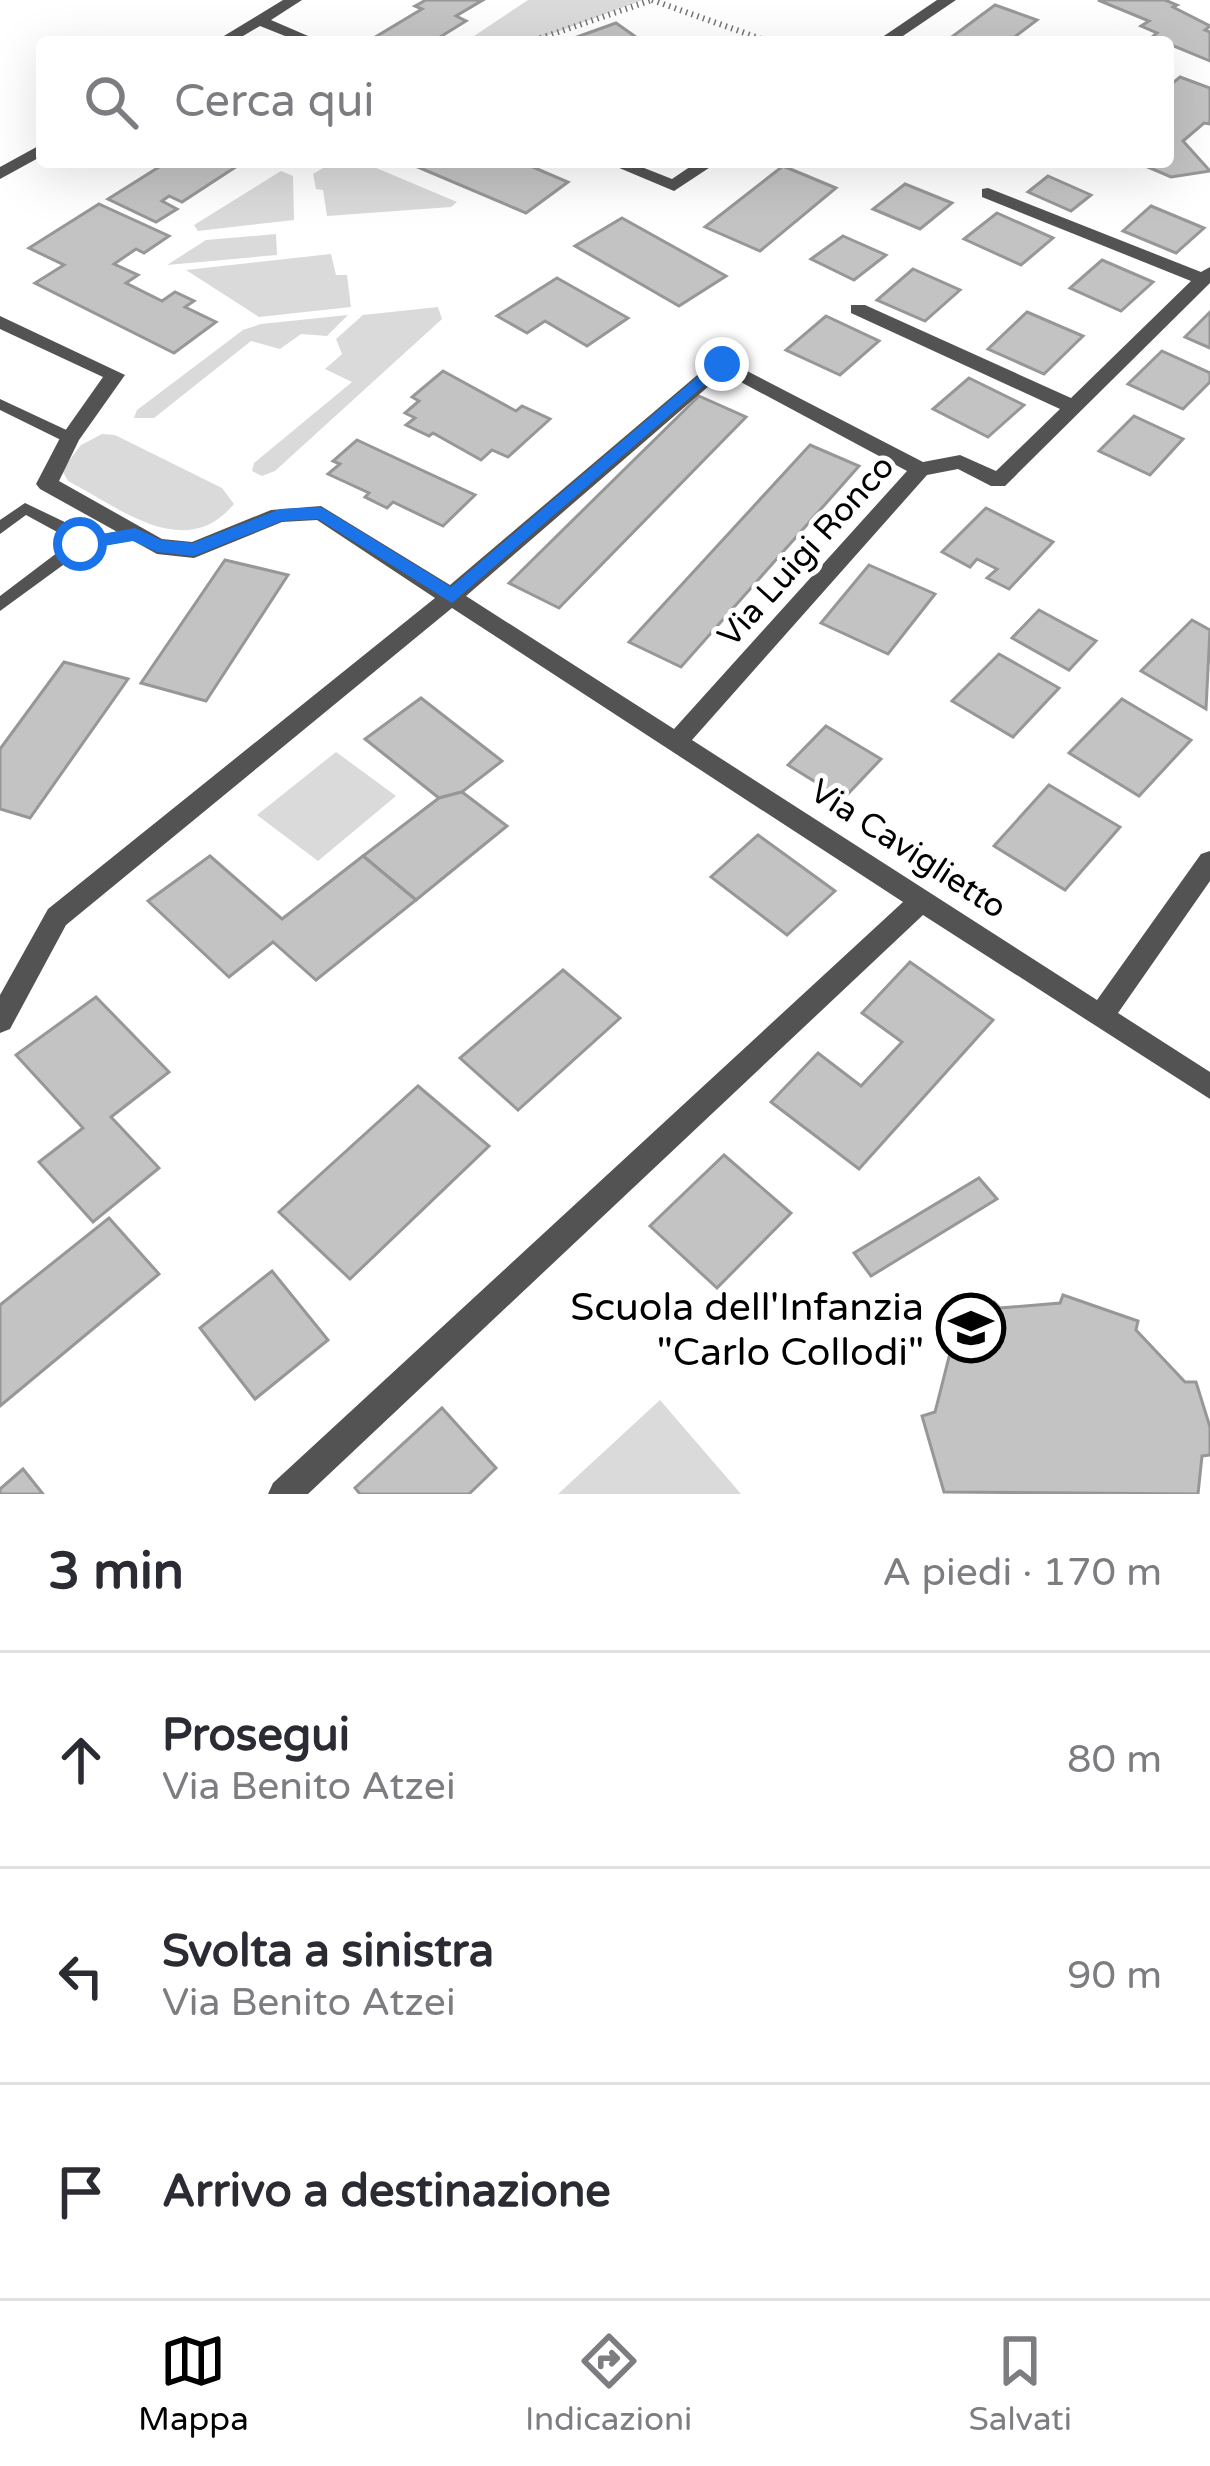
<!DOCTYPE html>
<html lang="it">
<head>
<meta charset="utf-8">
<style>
	:root { --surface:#fff; --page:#f7f7f7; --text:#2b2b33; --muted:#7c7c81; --line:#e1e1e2; --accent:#000 }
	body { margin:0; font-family:"Varela Round",sans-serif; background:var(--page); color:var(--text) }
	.stop { position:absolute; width:36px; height:36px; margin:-27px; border:9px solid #1a73e8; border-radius:50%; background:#fff }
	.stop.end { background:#1a73e8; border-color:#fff; box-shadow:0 3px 12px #0008 }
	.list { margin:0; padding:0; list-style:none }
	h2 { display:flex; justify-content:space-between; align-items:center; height:156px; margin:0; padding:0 48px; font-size:51px }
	h2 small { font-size:39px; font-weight:400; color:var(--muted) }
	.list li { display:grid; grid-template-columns:78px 1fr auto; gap:36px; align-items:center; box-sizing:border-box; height:216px; padding:0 48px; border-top:3px solid var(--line) }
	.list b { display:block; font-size:45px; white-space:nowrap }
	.list p { margin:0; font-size:39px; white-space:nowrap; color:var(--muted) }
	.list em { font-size:39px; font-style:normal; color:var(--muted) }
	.icon { flex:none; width:66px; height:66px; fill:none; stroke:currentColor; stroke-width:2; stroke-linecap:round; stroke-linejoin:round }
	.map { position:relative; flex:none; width:1210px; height:1494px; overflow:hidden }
	.search { position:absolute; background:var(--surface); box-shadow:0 12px 48px #0002; left:36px; right:36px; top:36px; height:132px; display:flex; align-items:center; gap:30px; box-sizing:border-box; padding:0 42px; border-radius:12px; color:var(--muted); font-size:45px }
	.sheet { height:804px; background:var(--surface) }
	nav { display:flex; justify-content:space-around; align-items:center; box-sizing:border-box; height:168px; border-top:3px solid var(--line); background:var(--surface); font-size:33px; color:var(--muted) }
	nav a { display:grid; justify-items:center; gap:6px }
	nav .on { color:var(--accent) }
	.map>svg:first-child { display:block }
	.green { fill:#dadada }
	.building { fill:#c3c3c3; stroke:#979797; stroke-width:3 }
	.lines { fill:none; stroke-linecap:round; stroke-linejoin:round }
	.path { stroke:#757575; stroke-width:6; stroke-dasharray:1.5 4.5; stroke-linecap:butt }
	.lane { fill:#535353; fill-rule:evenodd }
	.street { fill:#535353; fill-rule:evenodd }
	.route { fill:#1a73e8 }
	.labels { text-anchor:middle; stroke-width:10; stroke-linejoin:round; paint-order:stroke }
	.street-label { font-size:33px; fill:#000; stroke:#fff }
	.near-poi-label { font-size:39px; fill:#000; stroke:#fff; text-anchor:end }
</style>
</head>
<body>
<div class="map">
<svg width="1210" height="1494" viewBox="0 0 1210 1494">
	<rect width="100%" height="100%" fill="#fff"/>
	<g class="green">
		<polygon points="528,0 643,0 530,42 465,42"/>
		<polygon points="333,162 362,162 457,202 451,207 327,216 323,190 316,189 313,174"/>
		<polygon points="281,171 293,176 294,220 198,231 194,225"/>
		<polygon points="276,234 277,255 167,265 206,240"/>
		<polygon points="331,254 336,275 347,275 351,307 259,317 186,270"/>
		<polygon points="438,307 442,319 275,471 262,476 252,471 254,463 352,382 325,369 342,354 336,339 363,315"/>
		<polygon points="348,315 327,336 301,334 280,349 251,341 154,418 134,418 137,410 243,330 261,324"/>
		<path d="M 102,434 L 115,435 L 222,488 L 234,504 C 185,563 120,508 68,481 L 62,470 L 81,445 Z"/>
		<polygon points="336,752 396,796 318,861 257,815"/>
		<polygon points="660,1400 741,1494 558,1494"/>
	</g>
	<g class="building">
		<polygon points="426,0 483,0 456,16 466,21 432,42 372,39 422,9 415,6"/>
		<polygon points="1098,0 1165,0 1177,5 1173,7 1210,26 1205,30 1210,32 1210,61 1152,37 1157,33 1141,26 1149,21"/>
		<polygon points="995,5 1037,20 1008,42 945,42"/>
		<polygon points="616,23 643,42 563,42"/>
		<polygon points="1180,77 1210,88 1210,124 1204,123 1183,141 1210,171 1171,177 1136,162 1168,162 1168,87"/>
		<polygon points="167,162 224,162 234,168 182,202 169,196 162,201 177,209 156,222 108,199"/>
		<polygon points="406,162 521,162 568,182 526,213"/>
		<polygon points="783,166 836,188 760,251 705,227"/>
		<polygon points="1048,176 1091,195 1071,211 1028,192"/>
		<polygon points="905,184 952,203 920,229 873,209"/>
		<polygon points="99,204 169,236 144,253 136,249 114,264 138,275 126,283 162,301 175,292 194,301 185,307 216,322 174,353 35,283 64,265 29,248"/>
		<polygon points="1151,206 1204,228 1176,253 1123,231"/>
		<polygon points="997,213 1053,238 1021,265 964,239"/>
		<polygon points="622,218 726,276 679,306 575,246"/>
		<polygon points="843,236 886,255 854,280 811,259"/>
		<polygon points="1102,260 1153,282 1121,311 1070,288"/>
		<polygon points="913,269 960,290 925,321 877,300"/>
		<polygon points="557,278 628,318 587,346 545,321 527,333 497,316"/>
		<polygon points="1027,312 1083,336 1044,374 988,349"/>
		<polygon points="1210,312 1210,348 1185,337"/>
		<polygon points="826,316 879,341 840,375 786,350"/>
		<polygon points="1162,351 1210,373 1210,382 1183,409 1128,384"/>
		<polygon points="443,371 516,411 522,406 550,419 508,457 492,450 481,460 433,433 429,436 406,425 415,418 405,413 419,401 412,397"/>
		<polygon points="969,378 1024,405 988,437 933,409"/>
		<polygon points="699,396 746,417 559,608 509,583"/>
		<polygon points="1134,416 1183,439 1150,475 1099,451"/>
		<polygon points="357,440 475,495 443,526 393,502 387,508 365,497 369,493 328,474 340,464 333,461"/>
		<polygon points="810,445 859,466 681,667 629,642"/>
		<polygon points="986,508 1053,542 1009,589 987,578 997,569 977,559 970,567 942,552"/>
		<polygon points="225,560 288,575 206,701 141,683"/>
		<polygon points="869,565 935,594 888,654 821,623"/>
		<polygon points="1039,610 1096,641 1069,670 1012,638"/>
		<polygon points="1192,620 1210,630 1206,709 1141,671"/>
		<polygon points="999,654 1059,688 1013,737 952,701"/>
		<polygon points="64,662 128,679 30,818 0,809 0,749"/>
		<polygon points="421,698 502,761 462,792 439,798 365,739"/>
		<polygon points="1122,699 1191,740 1139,796 1069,753"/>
		<polygon points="826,726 881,759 843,799 788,765"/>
		<polygon points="1049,785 1120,827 1065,890 994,846"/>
		<polygon points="462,792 507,826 416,900 363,856 439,798"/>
		<polygon points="758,835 835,891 787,935 711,877"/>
		<polygon points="210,856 282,919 363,856 416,900 316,980 273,942 229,977 148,901"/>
		<polygon points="910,962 993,1020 859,1169 771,1102 818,1053 861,1086 902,1042 862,1013"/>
		<polygon points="563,970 620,1018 518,1110 460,1058"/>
		<polygon points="96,997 169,1072 111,1117 159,1168 93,1222 39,1162 83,1128 16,1055"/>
		<polygon points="418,1086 489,1146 350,1279 279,1212"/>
		<polygon points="724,1155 791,1213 717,1288 650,1226"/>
		<polygon points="979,1178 997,1199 871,1276 854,1253"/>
		<polygon points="109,1218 159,1274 0,1406 0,1305"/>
		<polygon points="272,1271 328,1340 255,1399 200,1328"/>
		<polygon points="1063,1295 1138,1321 1136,1330 1185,1382 1196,1382 1210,1427 1210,1455 1202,1456 1198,1494 944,1492 922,1416 935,1412 950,1353 945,1347 994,1302 1000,1308 1060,1303"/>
		<polygon points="442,1408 496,1468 469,1494 360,1494 355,1488"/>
		<polygon points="23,1469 43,1494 0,1494 0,1489"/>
	</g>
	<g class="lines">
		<g class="path">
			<polyline points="652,0 770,42"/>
			<polyline points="529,42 652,0"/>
		</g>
		<g class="lane">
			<polygon points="0,399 75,434 78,438 70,443 65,442 0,410"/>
			<polygon points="25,503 71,525 83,538 135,528 143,534 135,540 85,549 0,611 0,596 70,543 59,533 26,515 0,534 0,520"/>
		</g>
		<g class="street">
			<polygon points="283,0 302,0 271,20 322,42 300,42 260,26 233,42 214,42"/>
			<polygon points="937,0 956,0 894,42 875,42"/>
			<polygon points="42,144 42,156 0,179 0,167"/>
			<polygon points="605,162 629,162 672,179 697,162 718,162 674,191"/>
			<path d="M 988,188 L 1201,272 L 1210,267 L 1210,283 L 1005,486 L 991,486 L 958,469 L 927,475 L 692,740 L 1097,1000 L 1201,854 L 1210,851 L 1210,881 L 1118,1013 L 1210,1072 L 1210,1099 L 923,915 L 308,1494 L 268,1494 L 273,1483 L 903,902 L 452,608 L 66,925 L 10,1029 L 0,1033 L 0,995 L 48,909 L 435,598 L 317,520 L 282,522 L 194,558 L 157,554 L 40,489 L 36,484 L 60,438 L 103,377 L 0,329 L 0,316 L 125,375 L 79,440 L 59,481 L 162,539 L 192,542 L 271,510 L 321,506 L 450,585 L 715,360 L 722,358 L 923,462 L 960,455 L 996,471 L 1060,409 L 851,313 L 851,305 L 865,305 L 1071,398 L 1191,281 L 982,197 L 982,189 ZM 724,373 L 907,471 L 674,729 L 466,596 Z"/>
		</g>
	</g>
	<polygon class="route" points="716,361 729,364 452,603 318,519 282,521 194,556 157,552 133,541 80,550 71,544 80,538 135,528 161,540 193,543 280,509 321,507 451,587"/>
	<defs>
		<symbol id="school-ring" viewBox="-11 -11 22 22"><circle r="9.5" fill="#fff" stroke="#000" stroke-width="1.5"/><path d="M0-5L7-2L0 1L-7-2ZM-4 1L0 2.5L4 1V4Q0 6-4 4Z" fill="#000"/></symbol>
	</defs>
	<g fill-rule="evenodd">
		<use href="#school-ring" x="933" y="1290" width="76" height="76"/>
	</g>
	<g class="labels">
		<g class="street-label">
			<text transform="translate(805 550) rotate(-48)" y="12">Via Luigi Ronco</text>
			<text transform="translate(909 848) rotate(33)" y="12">Via Caviglietto</text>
		</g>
		<g class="near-poi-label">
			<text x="924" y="1320">Scuola dell'Infanzia<tspan x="924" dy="45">"Carlo Collodi"</tspan></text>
		</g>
	</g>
</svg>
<div class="stop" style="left:80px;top:544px"></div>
<div class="stop end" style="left:722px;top:364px"></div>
<div class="search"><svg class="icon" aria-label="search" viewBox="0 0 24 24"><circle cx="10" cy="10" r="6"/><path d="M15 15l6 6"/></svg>Cerca qui</div>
</div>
<section class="sheet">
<h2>3 min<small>A piedi · 170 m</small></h2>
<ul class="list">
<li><svg class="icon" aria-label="ahead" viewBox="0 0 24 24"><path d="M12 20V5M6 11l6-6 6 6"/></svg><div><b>Prosegui</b><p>Via Benito Atzei</p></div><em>80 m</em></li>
<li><svg class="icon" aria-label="left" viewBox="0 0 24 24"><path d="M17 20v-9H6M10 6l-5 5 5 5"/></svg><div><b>Svolta a sinistra</b><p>Via Benito Atzei</p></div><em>90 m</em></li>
<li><svg class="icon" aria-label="arrive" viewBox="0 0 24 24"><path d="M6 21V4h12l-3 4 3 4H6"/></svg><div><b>Arrivo a destinazione</b></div></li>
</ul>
</section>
<nav>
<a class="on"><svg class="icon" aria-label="map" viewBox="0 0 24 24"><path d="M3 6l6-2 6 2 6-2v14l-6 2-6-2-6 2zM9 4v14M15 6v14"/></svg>Mappa</a>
<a><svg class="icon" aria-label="directions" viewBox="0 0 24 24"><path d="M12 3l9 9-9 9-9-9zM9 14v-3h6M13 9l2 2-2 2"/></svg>Indicazioni</a>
<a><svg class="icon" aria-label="saved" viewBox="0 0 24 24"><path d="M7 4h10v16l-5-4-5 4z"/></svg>Salvati</a>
</nav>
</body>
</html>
